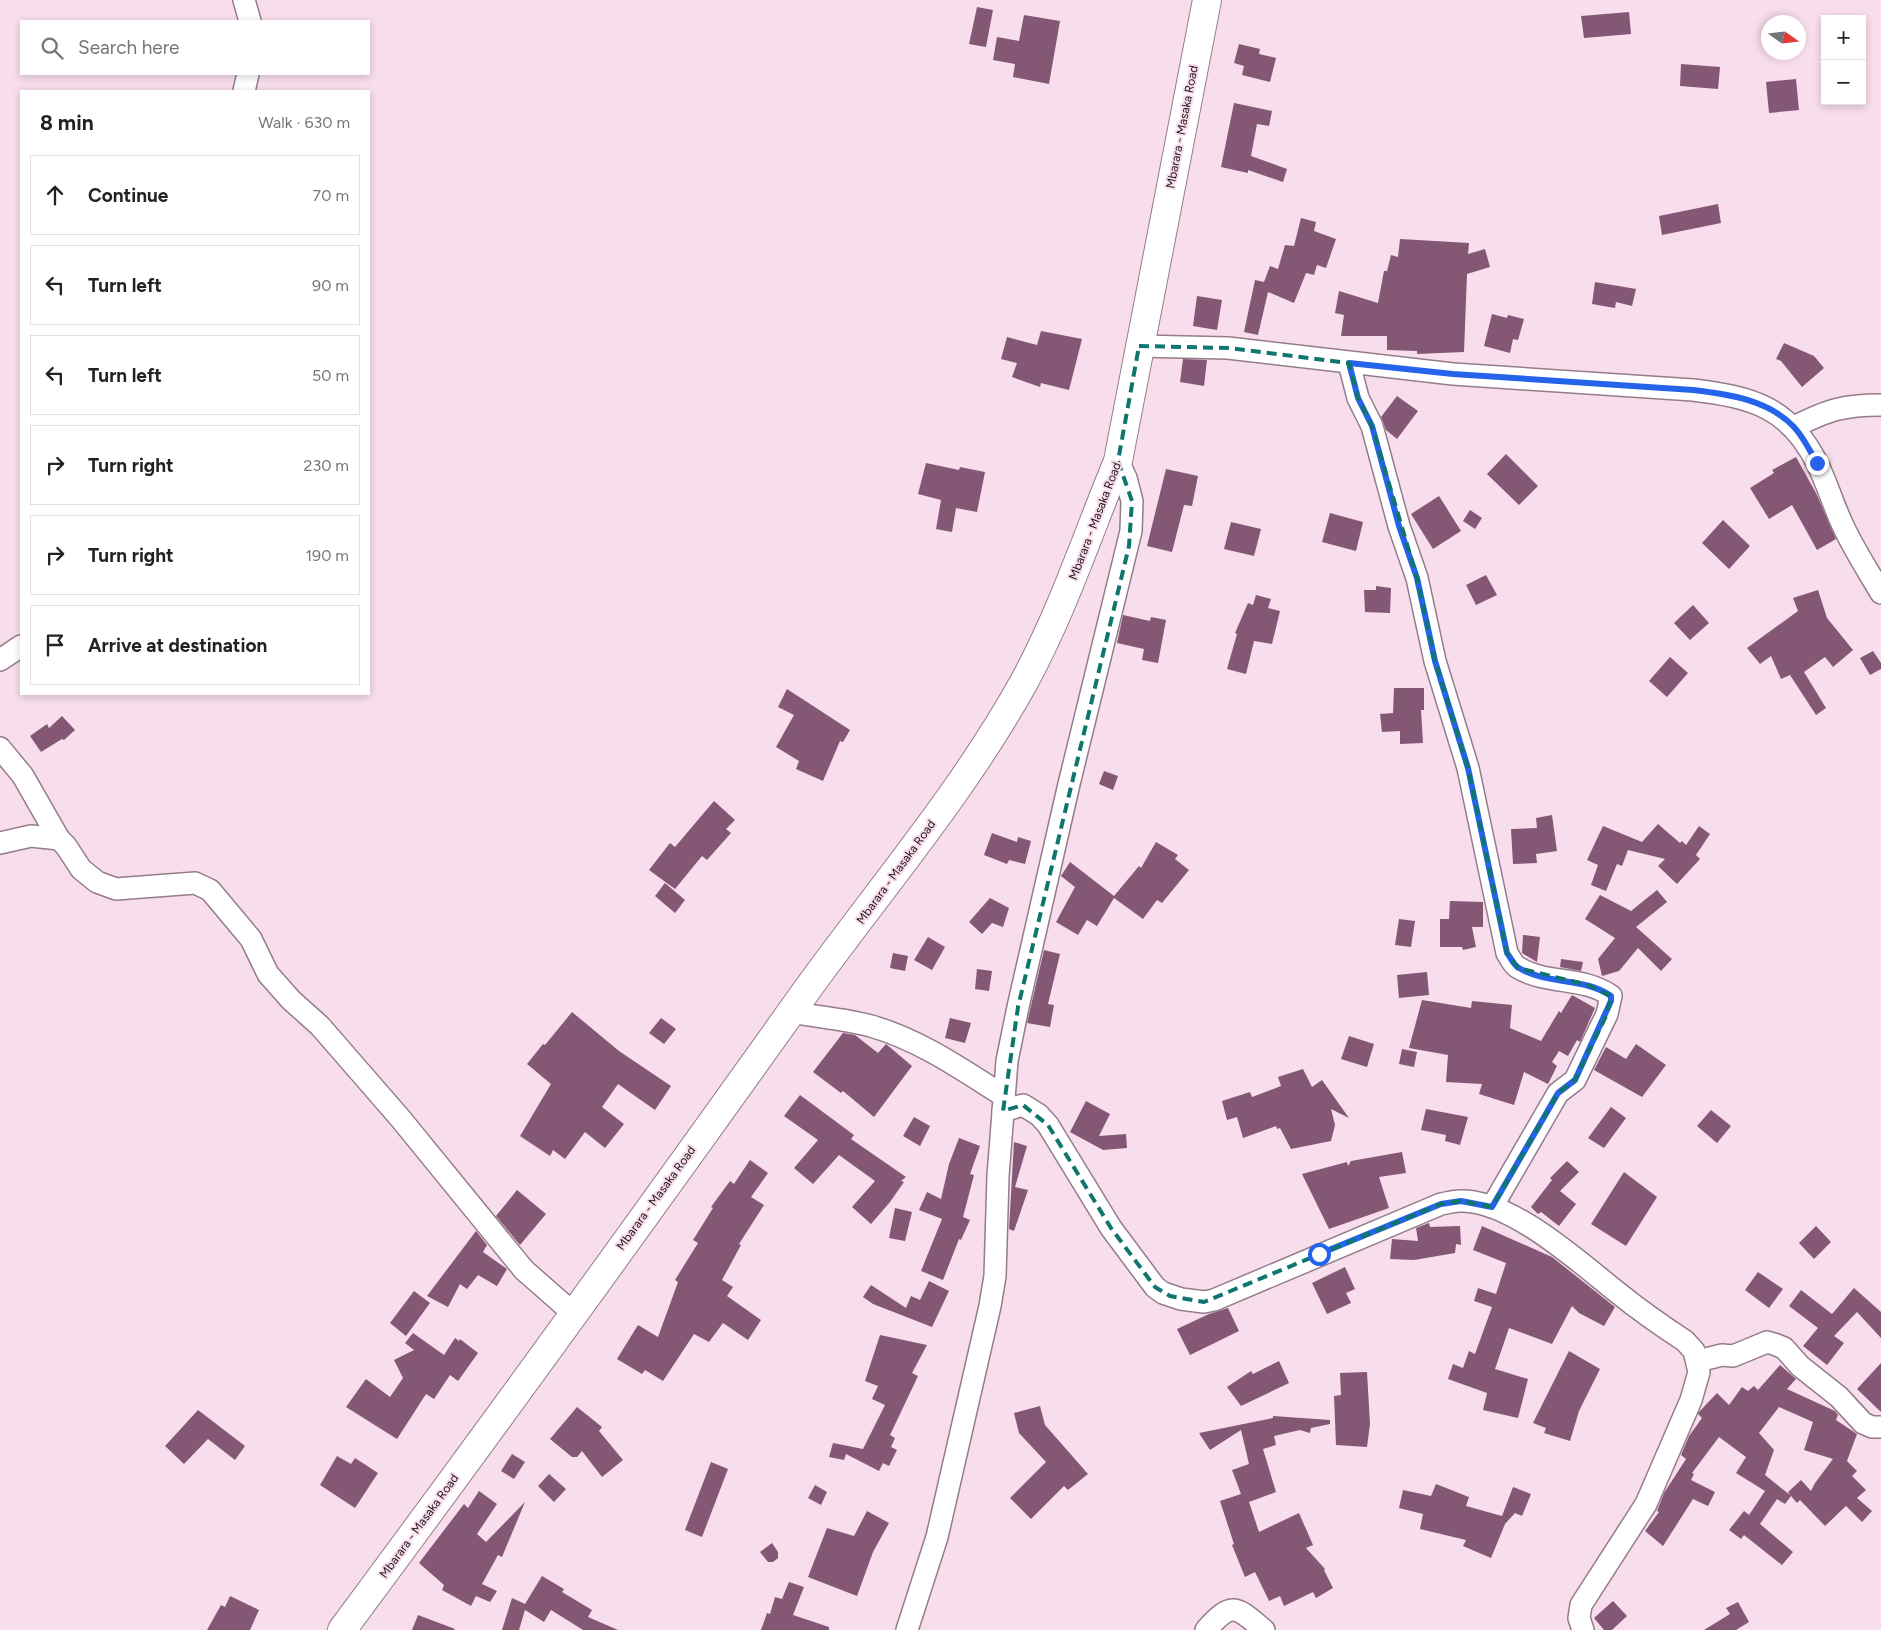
<!DOCTYPE html>
<html lang="en">
<head>
<meta charset="utf-8">
<style>
	:root { --surface:#fff; --page:#f2f2f2; --text:#222; --muted:#767676; --line:#e0e0e0 }
	body { margin:0; font-family:Figtree,sans-serif; background:var(--page); color:var(--text) }
	.controls { position:absolute; right:15px; top:15px; display:grid; overflow:hidden; border-radius:0px; box-shadow:0 2px 8px #0003 }
	.controls button { width:45px; height:45px; display:grid; place-items:center; padding:0; border:0; border-bottom:1px solid var(--line); background:var(--surface); color:var(--text); font:25px sans-serif }
	.compass { position:absolute; left:1761px; top:15px; width:45px; height:45px; border-radius:50%; background:var(--surface); box-shadow:0 2px 8px #0003; rotate:104deg }
	.stop { position:absolute; width:15px; height:15px; margin:-11px; border:4px solid #2563eb; border-radius:50%; background:#fff }
	.stop.end { background:#2563eb; border-color:#fff; box-shadow:0 1px 5px #0008 }
	.list { margin:0; padding:0; list-style:none }
	h2 { display:flex; justify-content:space-between; align-items:center; height:65px; margin:0; padding:0 20px; font-size:21px }
	h2 small { font-size:16px; font-weight:400; color:var(--muted) }
	.list li { display:grid; grid-template-columns:32px 1fr auto; gap:15px; align-items:center; box-sizing:border-box; height:80px; margin:0 10px 10px; padding:0 10px; border:1px solid var(--line); border-radius:0px }
	.list b { display:block; font-size:19px; white-space:nowrap }
	.list em { font-size:16px; font-style:normal; color:var(--muted) }
	.icon { flex:none; width:28px; height:28px; fill:none; stroke:currentColor; stroke-width:2; stroke-linecap:round; stroke-linejoin:round }
	.map { position:relative; flex:none; width:1881px; height:1630px; overflow:hidden }
	.search { position:absolute; background:var(--surface); box-shadow:0 2px 8px #0003; left:20px; top:20px; width:350px; height:55px; display:flex; align-items:center; gap:12px; box-sizing:border-box; padding:0 18px; border-radius:0px; color:var(--muted); font-size:19px }
	.panel { position:absolute; background:var(--surface); box-shadow:0 2px 8px #0003; left:20px; top:90px; width:350px; height:605px; border-radius:0px }
	.map>svg:first-child { display:block }
	.building { fill:#845774; fill-rule:evenodd }
	.lines { fill:none; stroke-linecap:round; stroke-linejoin:round }
	.minor-casing { stroke:#947c8a; stroke-width:24 }
	.highway-casing { stroke:#947c8a; stroke-width:30 }
	.minor { stroke:#fff; stroke-width:21 }
	.highway { stroke:#fff; stroke-width:28 }
	.route { stroke:#2563eb; stroke-width:6 }
	.marked { fill:none; stroke:#0f766e; stroke-width:4; stroke-dasharray:10 6; stroke-linejoin:round }
	.labels { text-anchor:middle; stroke-width:4; stroke-linejoin:round; paint-order:stroke }
	.street-label { font-size:12px; fill:#1f161c; stroke:#f8dded }
</style>
</head>
<body>
<div class="map">
<svg width="1881" height="1630" viewBox="0 0 1881 1630">
	<rect width="100%" height="100%" fill="#f8dded"/>
	<g class="building">
		<polygon points="977,7 993,10 986,47 969,44"/>
		<polygon points="1629,12 1631,34 1584,38 1581,16"/>
		<polygon points="1024,15 1060,21 1049,84 1013,77 1015,64 993,60 997,37 1019,41"/>
		<polygon points="1239,44 1260,49 1259,54 1276,58 1270,82 1242,75 1244,66 1234,63"/>
		<polygon points="1681,64 1720,67 1718,89 1680,86"/>
		<polygon points="1796,79 1799,110 1769,113 1766,82"/>
		<polygon points="1234,103 1272,111 1269,126 1257,124 1251,156 1287,169 1283,182 1248,170 1248,173 1221,167"/>
		<polygon points="1718,204 1721,223 1662,235 1659,216"/>
		<polygon points="1301,218 1316,222 1314,231 1336,239 1326,268 1317,265 1314,275 1306,273 1294,303 1268,292 1258,335 1244,332 1255,280 1264,282 1270,266 1278,269 1285,245 1294,246"/>
		<polygon points="1400,239 1469,243 1468,254 1485,249 1490,267 1467,274 1464,352 1417,354 1417,351 1387,350 1387,336 1341,336 1344,315 1335,313 1339,291 1378,303 1384,271 1387,271 1391,255 1398,257"/>
		<polygon points="1595,282 1636,289 1632,306 1616,302 1615,308 1592,304"/>
		<polygon points="1197,296 1222,300 1217,330 1193,326"/>
		<polygon points="1492,314 1507,318 1508,315 1524,319 1518,340 1513,339 1510,353 1484,346"/>
		<polygon points="1041,331 1082,339 1069,390 1041,383 1040,387 1012,377 1017,363 1001,359 1007,337 1037,345"/>
		<polygon points="1784,343 1814,356 1824,368 1802,387 1781,361 1776,359"/>
		<polygon points="1183,359 1207,360 1204,386 1180,382"/>
		<polygon points="1397,396 1418,411 1397,439 1386,430 1381,417"/>
		<polygon points="1506,454 1538,486 1519,505 1487,474"/>
		<polygon points="1796,457 1816,493 1836,539 1817,550 1792,505 1769,519 1750,488 1774,473 1772,470"/>
		<polygon points="926,463 959,470 960,467 985,472 977,512 956,508 952,532 936,529 941,500 918,494"/>
		<polygon points="1166,469 1198,476 1192,506 1184,505 1172,552 1147,546"/>
		<polygon points="1439,496 1461,531 1433,549 1411,514"/>
		<polygon points="1470,510 1482,518 1475,529 1463,521"/>
		<polygon points="1330,513 1363,522 1356,551 1322,542"/>
		<polygon points="1723,520 1750,546 1729,569 1702,543"/>
		<polygon points="1231,522 1261,529 1254,556 1224,549"/>
		<polygon points="1486,575 1497,595 1476,605 1466,585"/>
		<polygon points="1376,586 1391,588 1390,613 1365,612 1364,590 1376,590"/>
		<polygon points="1818,590 1827,618 1853,650 1833,667 1825,657 1804,672 1826,708 1816,715 1790,675 1781,679 1771,656 1760,664 1747,648 1798,611 1793,598"/>
		<polygon points="1256,595 1271,599 1268,608 1280,611 1272,644 1254,641 1246,674 1227,669 1237,634 1235,633 1248,603 1253,605"/>
		<polygon points="1693,605 1709,623 1690,640 1674,623"/>
		<polygon points="1123,615 1150,621 1151,617 1166,620 1158,663 1142,660 1144,649 1117,643"/>
		<polygon points="1873,651 1881,663 1881,669 1870,675 1860,658"/>
		<polygon points="1670,657 1688,673 1667,697 1649,681"/>
		<polygon points="1394,688 1424,688 1424,710 1421,710 1423,743 1400,744 1400,731 1382,732 1380,714 1393,713"/>
		<polygon points="787,689 850,730 843,742 840,741 823,781 796,769 799,761 776,747 794,715 778,707"/>
		<polygon points="62,716 75,730 64,740 62,739 41,752 30,736 47,724 49,728"/>
		<polygon points="1104,771 1118,776 1113,790 1099,784"/>
		<polygon points="714,801 735,820 726,829 731,833 707,860 702,856 675,889 649,870 670,843 675,847"/>
		<polygon points="1552,815 1557,851 1536,854 1537,863 1513,864 1511,829 1537,828 1536,818"/>
		<polygon points="1658,824 1680,843 1682,841 1686,845 1699,826 1710,834 1696,855 1700,859 1677,884 1658,866 1665,859 1628,850 1622,866 1617,864 1606,891 1591,885 1598,865 1587,860 1603,826 1642,842"/>
		<polygon points="992,833 1017,842 1018,837 1031,841 1025,864 1009,860 1007,864 984,855"/>
		<polygon points="1156,842 1178,855 1175,859 1189,870 1162,903 1157,900 1143,919 1114,898 1097,926 1087,920 1078,935 1056,922 1075,887 1061,876 1070,862 1114,896 1139,866 1141,868"/>
		<polygon points="665,883 685,900 675,913 655,896"/>
		<polygon points="1657,890 1667,902 1636,927 1672,959 1661,971 1638,948 1619,971 1602,976 1598,959 1615,938 1585,919 1600,895 1631,911"/>
		<polygon points="990,898 1009,908 1003,927 992,923 982,934 969,922"/>
		<polygon points="1450,901 1483,902 1483,927 1472,927 1476,947 1463,950 1462,947 1440,947 1440,919 1449,919"/>
		<polygon points="1399,919 1415,921 1411,947 1395,945"/>
		<polygon points="1523,935 1540,937 1537,962 1522,953"/>
		<polygon points="928,937 945,947 932,970 914,960"/>
		<polygon points="1044,950 1060,954 1048,1004 1054,1005 1050,1027 1027,1023"/>
		<polygon points="893,953 908,956 905,971 890,968"/>
		<polygon points="1561,959 1583,962 1581,971 1560,967"/>
		<polygon points="977,969 992,971 989,991 975,989"/>
		<polygon points="1427,972 1429,995 1399,998 1397,975"/>
		<polygon points="1572,995 1595,1008 1580,1042 1577,1040 1568,1056 1559,1051 1552,1062 1557,1066 1548,1084 1524,1072 1514,1105 1479,1094 1482,1084 1446,1082 1448,1055 1409,1048 1422,1000 1471,1008 1472,1001 1512,1005 1510,1028 1541,1041 1559,1011 1561,1013"/>
		<polygon points="572,1012 619,1051 671,1086 655,1110 618,1084 602,1107 624,1124 605,1148 585,1132 565,1159 553,1150 550,1156 520,1136 551,1084 527,1064 543,1044 545,1045"/>
		<polygon points="661,1018 676,1029 664,1044 649,1033"/>
		<polygon points="950,1018 971,1023 965,1043 945,1038"/>
		<polygon points="843,1033 855,1035 878,1053 886,1044 912,1066 874,1117 843,1091 841,1093 813,1072"/>
		<polygon points="1349,1036 1374,1044 1367,1067 1341,1059"/>
		<polygon points="1636,1044 1666,1065 1642,1097 1594,1070 1606,1047 1626,1059"/>
		<polygon points="1402,1049 1417,1052 1414,1067 1399,1064"/>
		<polygon points="1303,1069 1312,1087 1322,1080 1349,1118 1331,1109 1335,1125 1331,1141 1291,1149 1280,1128 1277,1129 1276,1126 1243,1138 1237,1117 1227,1120 1222,1101 1250,1092 1252,1097 1281,1086 1278,1077"/>
		<polygon points="800,1095 854,1135 851,1139 906,1177 901,1181 904,1182 890,1202 871,1224 852,1207 875,1181 839,1155 813,1184 794,1168 818,1140 784,1116"/>
		<polygon points="1086,1101 1110,1114 1099,1136 1126,1134 1127,1148 1103,1150 1070,1132"/>
		<polygon points="1611,1107 1626,1118 1604,1148 1588,1138"/>
		<polygon points="1426,1109 1468,1117 1460,1145 1445,1141 1446,1135 1421,1130"/>
		<polygon points="1711,1110 1731,1126 1717,1143 1697,1126"/>
		<polygon points="914,1117 930,1126 920,1146 903,1136"/>
		<polygon points="959,1138 980,1146 970,1174 974,1175 963,1217 970,1220 961,1240 959,1239 943,1280 921,1271 942,1219 919,1210 927,1192 941,1199 949,1164"/>
		<polygon points="1014,1142 1027,1146 1015,1187 1028,1190 1014,1231 1009,1229"/>
		<polygon points="1402,1152 1406,1173 1379,1177 1389,1208 1329,1229 1302,1174 1347,1162 1348,1166 1351,1161"/>
		<polygon points="750,1160 768,1173 751,1197 764,1205 739,1244 741,1245 722,1280 733,1287 727,1296 761,1320 748,1340 723,1323 709,1342 694,1334 663,1381 645,1370 642,1374 617,1359 638,1325 658,1337 678,1282 675,1280 698,1243 693,1240 713,1208 711,1207 730,1181 734,1184"/>
		<polygon points="1567,1161 1579,1172 1560,1191 1576,1204 1559,1226 1541,1212 1538,1214 1531,1207 1552,1180 1550,1178"/>
		<polygon points="1624,1172 1657,1197 1626,1246 1591,1224"/>
		<polygon points="517,1190 546,1214 520,1245 496,1216"/>
		<polygon points="895,1208 912,1212 905,1241 889,1238"/>
		<polygon points="1429,1223 1430,1227 1460,1226 1461,1245 1456,1244 1455,1253 1414,1260 1390,1259 1392,1239 1418,1241 1416,1228"/>
		<polygon points="1482,1226 1552,1257 1615,1307 1604,1326 1579,1313 1572,1306 1552,1344 1509,1328 1495,1369 1528,1379 1518,1418 1483,1410 1487,1393 1448,1379 1453,1364 1463,1368 1469,1351 1475,1354 1492,1307 1474,1301 1478,1288 1496,1294 1506,1263 1473,1250"/>
		<polygon points="1816,1226 1831,1242 1814,1259 1799,1243"/>
		<polygon points="476,1231 487,1245 483,1252 507,1269 497,1286 478,1275 467,1289 460,1284 448,1307 427,1296"/>
		<polygon points="1345,1267 1355,1289 1346,1293 1351,1303 1327,1314 1312,1283"/>
		<polygon points="1758,1272 1783,1289 1769,1308 1745,1290"/>
		<polygon points="929,1281 949,1291 932,1327 873,1304 863,1297 871,1285 906,1308 911,1296 920,1300"/>
		<polygon points="1854,1288 1881,1312 1881,1338 1857,1312 1834,1336 1844,1343 1827,1365 1803,1346 1818,1328 1789,1306 1801,1290 1832,1314"/>
		<polygon points="414,1291 430,1303 406,1336 390,1323"/>
		<polygon points="1228,1308 1239,1331 1190,1355 1177,1329 1209,1314"/>
		<polygon points="413,1333 444,1355 455,1338 459,1341 460,1339 478,1353 458,1381 450,1375 434,1399 426,1394 397,1439 346,1407 366,1379 390,1397 403,1378 394,1360 414,1350 405,1343"/>
		<polygon points="880,1335 927,1345 912,1373 918,1376 890,1435 895,1438 891,1447 897,1450 889,1466 883,1463 879,1471 846,1454 844,1460 829,1457 833,1443 863,1449 885,1405 872,1399 878,1386 865,1381"/>
		<polygon points="1569,1351 1600,1369 1579,1411 1570,1441 1544,1433 1546,1428 1533,1423"/>
		<polygon points="1279,1361 1289,1383 1241,1406 1227,1387 1251,1371 1253,1374"/>
		<polygon points="1881,1363 1881,1412 1857,1389"/>
		<path d="M 1780,1365 L 1796,1379 L 1787,1389 L 1835,1411 L 1838,1415 L 1836,1420 L 1857,1434 L 1847,1461 L 1857,1471 L 1852,1476 L 1866,1490 L 1857,1498 L 1872,1511 L 1862,1522 L 1846,1506 L 1825,1526 L 1800,1500 L 1797,1503 L 1791,1496 L 1785,1504 L 1777,1499 L 1760,1524 L 1793,1552 L 1782,1565 L 1744,1535 L 1741,1539 L 1729,1530 L 1744,1511 L 1749,1515 L 1765,1491 L 1736,1473 L 1746,1457 L 1719,1437 L 1692,1473 L 1694,1474 L 1691,1480 L 1715,1492 L 1708,1506 L 1693,1499 L 1663,1546 L 1645,1531 L 1659,1512 L 1657,1511 L 1664,1493 L 1686,1459 L 1681,1455 L 1689,1436 L 1702,1418 L 1698,1414 L 1699,1412 L 1717,1393 L 1729,1405 L 1742,1387 L 1748,1391 L 1754,1386 L 1758,1390 ZM 1779,1407 L 1813,1422 L 1804,1450 L 1833,1459 L 1815,1483 L 1811,1491 L 1801,1480 L 1788,1492 L 1790,1495 L 1765,1475 L 1774,1450 L 1759,1433 Z"/>
		<polygon points="1367,1372 1370,1424 1367,1447 1336,1445 1334,1396 1341,1395 1340,1373"/>
		<polygon points="1040,1406 1045,1425 1088,1474 1068,1490 1064,1486 1031,1519 1010,1498 1046,1462 1019,1433 1014,1413"/>
		<polygon points="577,1407 602,1427 599,1431 623,1460 602,1477 582,1451 577,1457 572,1457 550,1439"/>
		<polygon points="198,1410 245,1446 235,1460 208,1439 184,1464 165,1446"/>
		<polygon points="1273,1416 1330,1420 1330,1424 1311,1428 1310,1433 1300,1430 1274,1436 1276,1445 1263,1449 1276,1492 1249,1502 1259,1532 1299,1513 1313,1545 1306,1548 1325,1569 1324,1570 1333,1588 1316,1598 1313,1592 1284,1606 1280,1596 1269,1601 1255,1572 1245,1577 1232,1545 1234,1544 1220,1501 1241,1494 1232,1470 1249,1464 1241,1430 1210,1450 1199,1433 1273,1418"/>
		<polygon points="512,1454 525,1462 514,1479 501,1471"/>
		<polygon points="337,1456 351,1464 355,1458 378,1473 355,1508 320,1485"/>
		<polygon points="711,1462 728,1469 702,1537 685,1530"/>
		<polygon points="549,1474 566,1489 554,1502 538,1486"/>
		<polygon points="1436,1484 1469,1497 1466,1506 1502,1516 1513,1487 1531,1494 1522,1516 1515,1513 1505,1524 1491,1558 1463,1546 1466,1540 1420,1529 1423,1514 1399,1508 1403,1490 1431,1496"/>
		<polygon points="815,1485 827,1492 821,1505 808,1498"/>
		<polygon points="479,1491 497,1504 477,1534 486,1542 525,1502 502,1557 498,1555 482,1584 497,1591 490,1602 476,1596 471,1606 442,1590 444,1585 419,1563 464,1504 468,1508"/>
		<polygon points="867,1511 889,1523 873,1552 857,1596 808,1577 827,1528 854,1536"/>
		<polygon points="772,1543 778,1552 778,1558 773,1562 768,1562 760,1552"/>
		<polygon points="542,1576 564,1589 562,1592 592,1610 588,1617 618,1630 583,1630 551,1610 544,1622 525,1610 519,1630 502,1630 512,1598 525,1604"/>
		<polygon points="789,1582 804,1587 793,1615 829,1627 829,1630 761,1630 767,1613 770,1614 775,1597 782,1599"/>
		<polygon points="230,1596 259,1610 250,1630 207,1630 221,1605 225,1607"/>
		<polygon points="1613,1601 1627,1616 1612,1630 1604,1630 1594,1618"/>
		<polygon points="1738,1602 1749,1622 1736,1630 1704,1630 1730,1614 1726,1608"/>
		<polygon points="418,1615 455,1629 454,1630 412,1630"/>
	</g>
	<g class="lines">
		<defs>
			<g id="minor">
				<polyline points="244,0 250,21"/>
				<polyline points="244,91 248,74"/>
				<path d="M 1139,346 L 1228,348 L 1453,374 L 1693,390 C 1752,397 1789,407 1817,463 C 1826,481 1832,501 1840,519 C 1851,545 1867,569 1881,593"/>
				<path d="M 1349,363 L 1358,398 L 1372,426 L 1399,526 L 1417,578 L 1435,661 L 1468,768 L 1507,953 C 1510,958 1514,966 1519,968 C 1547,985 1584,976 1611,996 L 1607,1014 L 1575,1080 L 1558,1093 L 1492,1207"/>
				<path d="M 1794,427 C 1828,410 1843,405 1881,405"/>
				<polyline points="0,660 21,646"/>
				<polyline points="0,748 23,776 59,839"/>
				<polyline points="0,843 31,836 59,839 66,846 81,869 97,882 116,889 195,883 210,890 251,939 268,974 291,1000 320,1026 400,1118 524,1270 573,1313"/>
				<path d="M 791,1012 C 817,1017 845,1019 871,1026 C 920,1040 961,1069 1004,1096"/>
				<path d="M 1003,1111 L 1023,1105 L 1039,1115 L 1048,1125 L 1111,1228 L 1155,1287 L 1163,1293 L 1181,1299 L 1204,1302 L 1214,1300 L 1441,1204 C 1447,1203 1453,1201 1460,1201 C 1510,1199 1579,1262 1617,1292 C 1639,1310 1662,1326 1685,1341 L 1694,1351 L 1699,1372 L 1691,1400 L 1646,1504 L 1581,1605 L 1579,1618 L 1583,1630"/>
				<polyline points="1698,1361 1722,1355 1733,1356 1767,1342 1774,1344 1784,1348 1800,1366 1839,1397 1863,1423 1872,1427 1881,1427"/>
				<polyline points="907,1630 937,1537 990,1306 995,1276 998,1176 1007,1061 1018,1007 1069,784 1131,531 1132,501 1126,478 1118,461"/>
				<path d="M 1206,1630 C 1233,1600 1236,1607 1264,1630"/>
			</g>
			<path id="highway" d="M 342,1630 C 498,1420 652,1207 804,994 C 878,891 962,794 1024,682 C 1063,610 1087,536 1118,461 L 1207,0"/>
		</defs>
		<use href="#minor" class="minor-casing"/>
		<use href="#highway" class="highway-casing"/>
		<use href="#minor" class="minor"/>
		<use href="#highway" class="highway"/>
	</g>
	<g class="lines">
		<path class="route" d="M 1319,1254 L 1441,1204 L 1461,1201 L 1492,1207 L 1558,1093 L 1575,1080 L 1611,1001 L 1611,996 C 1584,977 1547,985 1519,968 C 1514,966 1511,958 1507,953 L 1468,768 L 1435,661 L 1417,578 L 1399,526 L 1372,426 L 1358,398 L 1349,363 L 1453,374 L 1693,390 C 1728,394 1769,400 1794,427 C 1804,438 1810,451 1817,463"/>
	</g>
	<path class="marked" d="M 1139,346 L 1228,348 L 1349,363 L 1358,398 L 1372,426 L 1417,578 L 1435,661 L 1468,768 L 1507,953 L 1518,968 L 1588,985 L 1611,996 L 1607,1014 L 1575,1080 L 1558,1093 L 1492,1207 L 1461,1201 L 1441,1204 L 1204,1302 L 1170,1296 L 1155,1287 L 1111,1228 L 1048,1125 L 1023,1105 L 1003,1111 L 1018,1007 L 1129,546 L 1132,501 L 1118,461 Z"/>
	<g class="labels">
		<g class="street-label">
			<text transform="translate(1182 127) rotate(-79)" y="4">Mbarara - Masaka Road</text>
			<text transform="translate(1095 521) rotate(-69)" y="4">Mbarara - Masaka Road</text>
			<text transform="translate(896 872) rotate(-54)" y="4">Mbarara - Masaka Road</text>
			<text transform="translate(656 1198) rotate(-54)" y="4">Mbarara - Masaka Road</text>
			<text transform="translate(419 1526) rotate(-54)" y="4">Mbarara - Masaka Road</text>
		</g>
	</g>
</svg>
<div class="controls">
<button>+</button>
<button>−</button>
</div>
<svg class="compass" viewBox="-18 -18 36 36"><path d="M0-13l5 13h-10z" fill="#e53935"/><path d="M0 13l5-13h-10z" fill="#767676"/></svg>
<div class="stop" style="left:1319px;top:1254px"></div>
<div class="stop end" style="left:1817px;top:463px"></div>
<div class="search"><svg class="icon" aria-label="search" viewBox="0 0 24 24"><circle cx="10" cy="10" r="6"/><path d="M15 15l6 6"/></svg>Search here</div>
<section class="panel">
<h2>8 min<small>Walk · 630 m</small></h2>
<ul class="list">
<li><svg class="icon" aria-label="ahead" viewBox="0 0 24 24"><path d="M12 20V5M6 11l6-6 6 6"/></svg><div><b>Continue</b></div><em>70 m</em></li>
<li><svg class="icon" aria-label="left" viewBox="0 0 24 24"><path d="M17 20v-9H6M10 6l-5 5 5 5"/></svg><div><b>Turn left</b></div><em>90 m</em></li>
<li><svg class="icon" aria-label="left" viewBox="0 0 24 24"><path d="M17 20v-9H6M10 6l-5 5 5 5"/></svg><div><b>Turn left</b></div><em>50 m</em></li>
<li><svg class="icon" aria-label="right" viewBox="0 0 24 24"><path d="M7 20v-9h11M14 6l5 5-5 5"/></svg><div><b>Turn right</b></div><em>230 m</em></li>
<li><svg class="icon" aria-label="right" viewBox="0 0 24 24"><path d="M7 20v-9h11M14 6l5 5-5 5"/></svg><div><b>Turn right</b></div><em>190 m</em></li>
<li><svg class="icon" aria-label="arrive" viewBox="0 0 24 24"><path d="M6 21V4h12l-3 4 3 4H6"/></svg><div><b>Arrive at destination</b></div></li>
</ul>
</section>
</div>
</body>
</html>
